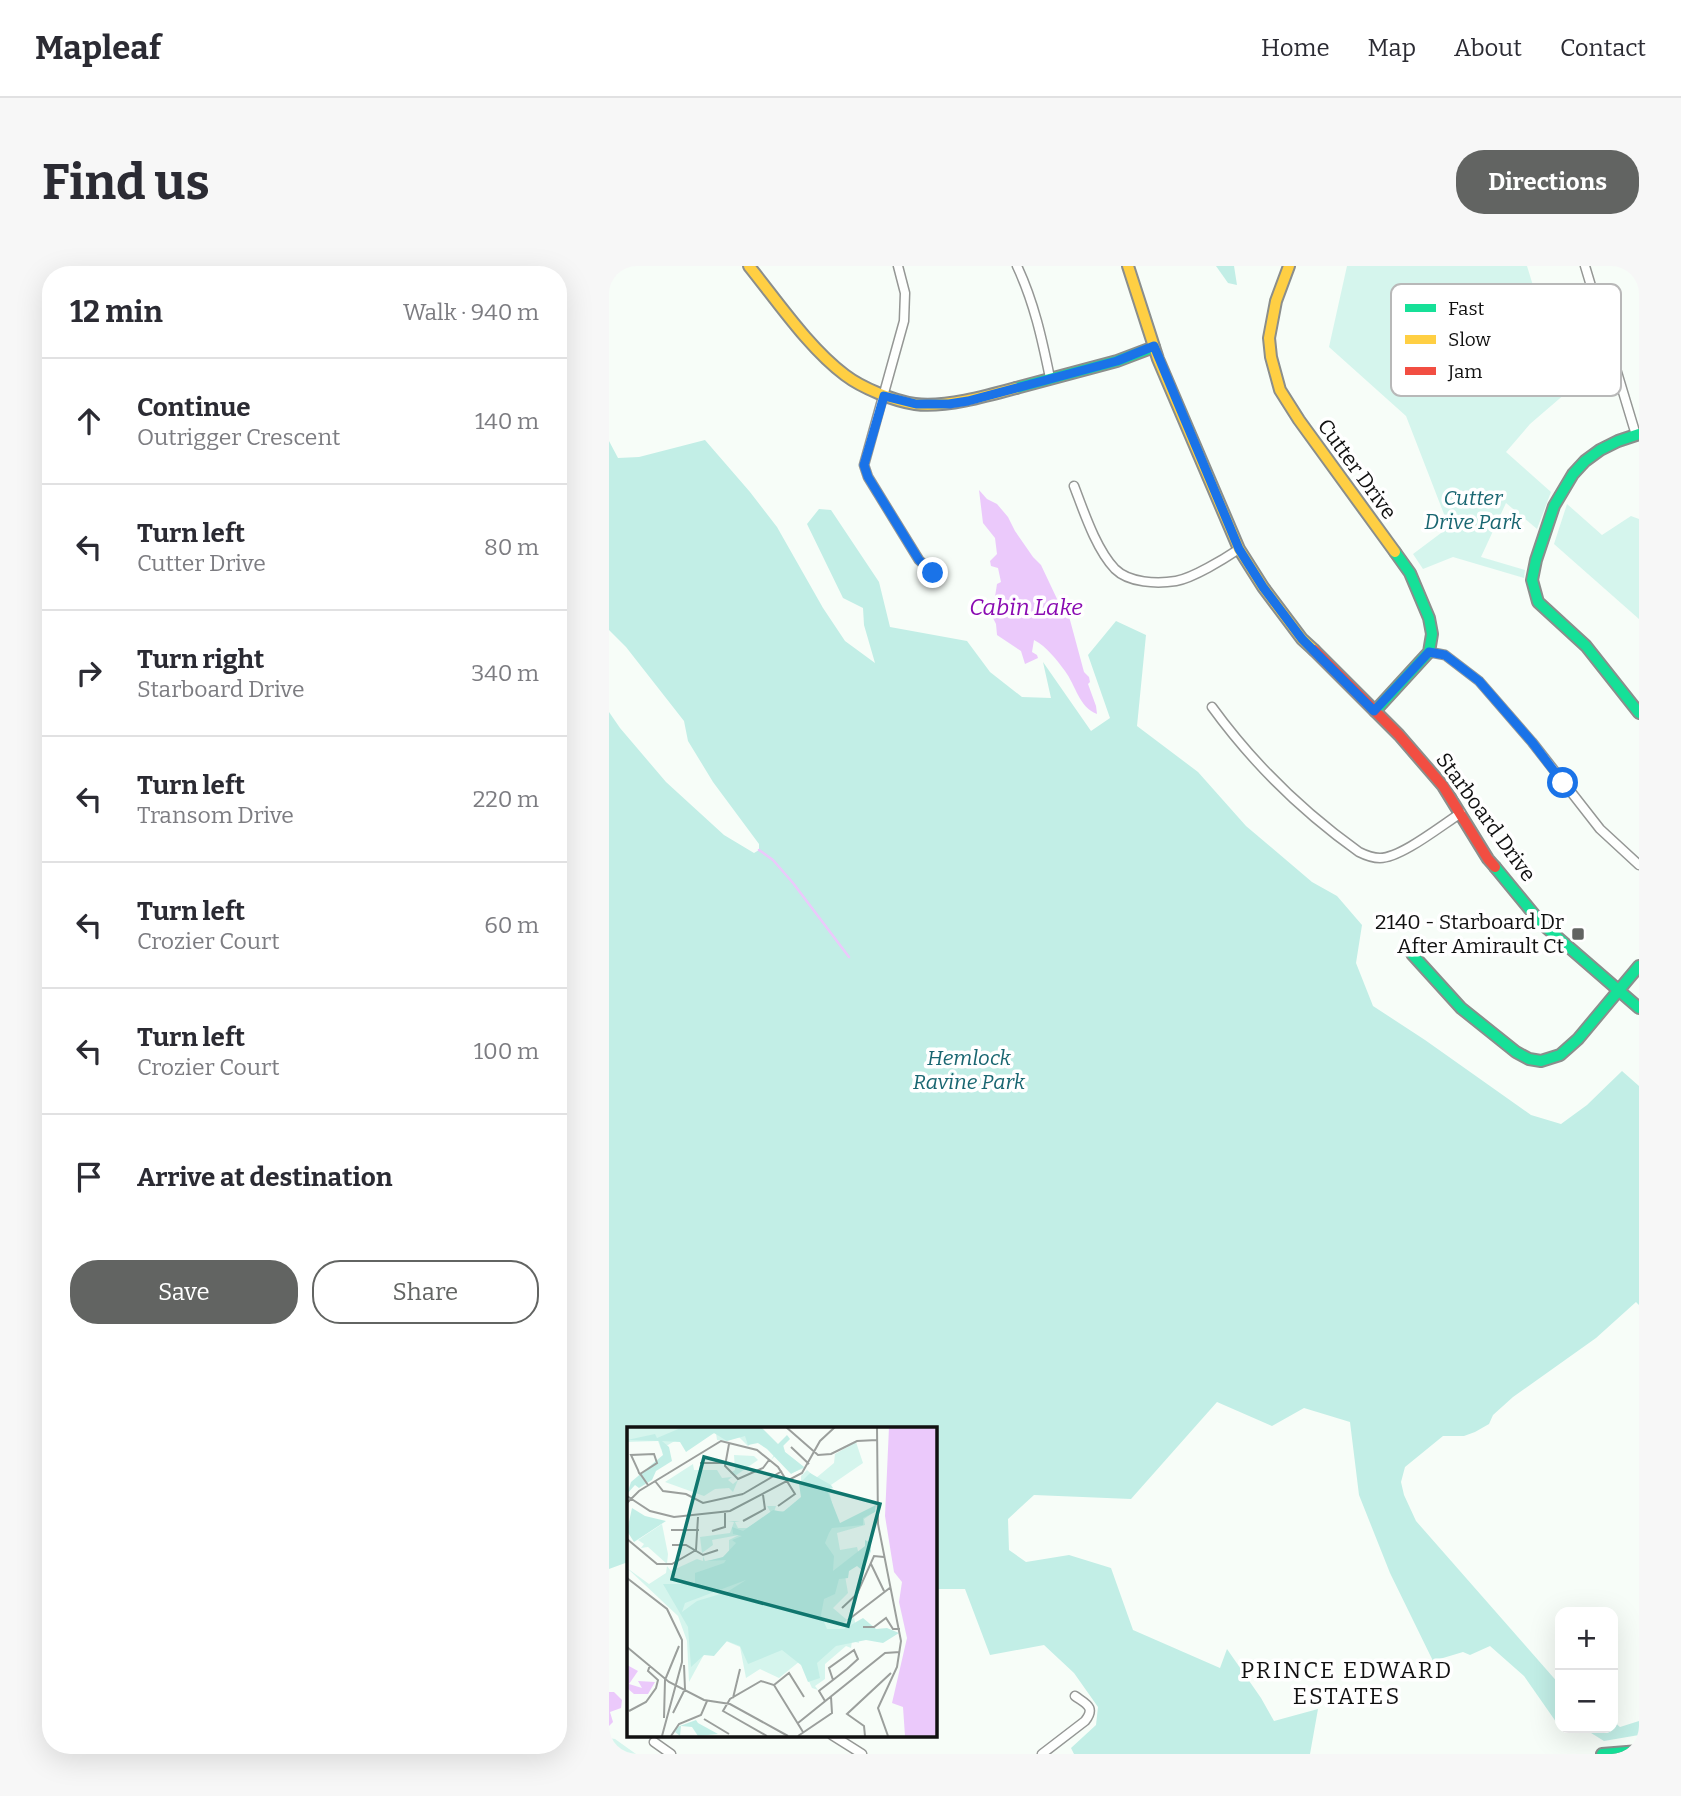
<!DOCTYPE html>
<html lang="en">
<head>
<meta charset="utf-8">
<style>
	:root { --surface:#fff; --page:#f7f7f7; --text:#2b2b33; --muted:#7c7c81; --line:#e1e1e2; --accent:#626462 }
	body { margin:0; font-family:Bitter,serif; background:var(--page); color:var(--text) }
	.controls { position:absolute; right:21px; bottom:21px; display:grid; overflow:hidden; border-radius:14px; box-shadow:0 7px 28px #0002 }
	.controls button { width:63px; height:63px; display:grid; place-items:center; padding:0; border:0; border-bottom:2px solid var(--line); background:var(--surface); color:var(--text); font:35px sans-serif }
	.stop { position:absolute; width:21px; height:21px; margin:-16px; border:5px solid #1a73e8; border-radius:50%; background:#fff }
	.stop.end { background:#1a73e8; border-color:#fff; box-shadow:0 2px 7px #0008 }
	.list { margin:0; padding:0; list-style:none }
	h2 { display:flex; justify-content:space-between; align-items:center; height:91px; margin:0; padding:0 28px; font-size:30px }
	h2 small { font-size:23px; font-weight:400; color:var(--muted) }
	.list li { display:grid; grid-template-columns:46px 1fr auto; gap:21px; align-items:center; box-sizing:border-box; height:126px; padding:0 28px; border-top:2px solid var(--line) }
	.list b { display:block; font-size:26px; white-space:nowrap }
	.list p { margin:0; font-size:23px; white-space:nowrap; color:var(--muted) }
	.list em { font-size:23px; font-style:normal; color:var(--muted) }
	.actions { display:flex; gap:14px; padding:21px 28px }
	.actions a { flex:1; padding:16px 0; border:2px solid var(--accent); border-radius:28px; text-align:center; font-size:24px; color:var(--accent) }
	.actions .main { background:var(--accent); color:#fff }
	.icon { flex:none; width:38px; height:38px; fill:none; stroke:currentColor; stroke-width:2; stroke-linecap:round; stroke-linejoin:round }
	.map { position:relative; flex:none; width:1030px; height:1488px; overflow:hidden; border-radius:28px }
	header { display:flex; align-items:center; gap:42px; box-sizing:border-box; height:98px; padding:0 35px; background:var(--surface); border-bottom:2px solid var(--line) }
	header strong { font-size:33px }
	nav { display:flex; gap:38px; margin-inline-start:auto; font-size:24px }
	.intro { display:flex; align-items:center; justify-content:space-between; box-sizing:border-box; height:168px; padding:0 42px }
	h1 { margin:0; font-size:49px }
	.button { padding:18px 32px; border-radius:28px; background:var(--accent); color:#fff; font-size:24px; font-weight:700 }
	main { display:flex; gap:42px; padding:0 42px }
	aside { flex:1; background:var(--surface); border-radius:28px; box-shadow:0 7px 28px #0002 }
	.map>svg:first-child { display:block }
	.green { fill:#d5f5ed }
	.forest { fill:#c2eee6 }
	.water { fill:#ebc9fb }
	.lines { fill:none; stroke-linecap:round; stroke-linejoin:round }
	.stream { stroke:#ebc9fb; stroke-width:2.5 }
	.street-casing { stroke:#959795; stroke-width:11 }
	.fast-casing { stroke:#8b8e8c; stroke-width:14 }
	.slow-casing { stroke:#8b8e8c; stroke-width:14 }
	.jam-casing { stroke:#8b8e8c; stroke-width:14 }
	.street { stroke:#fefffe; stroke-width:8 }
	.fast { stroke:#16e098; stroke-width:10 }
	.slow { stroke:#ffcf43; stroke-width:10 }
	.jam { stroke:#f24e42; stroke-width:10 }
	.route { stroke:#1a73e8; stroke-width:9 }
	.poi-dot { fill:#626462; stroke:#fff; stroke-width:2.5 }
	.labels { text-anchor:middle; stroke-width:7; stroke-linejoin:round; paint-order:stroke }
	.street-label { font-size:21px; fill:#111; stroke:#fff }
	.park-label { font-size:21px; font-style:italic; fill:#196671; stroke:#fff }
	.poi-label { font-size:21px; fill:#111; stroke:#fff; text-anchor:end }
	.water-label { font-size:23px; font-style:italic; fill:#8a0bb2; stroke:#fff }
	.neighbourhood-label { font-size:23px; letter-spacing:2px; fill:#111; stroke:#fff }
	.inset-road { fill:none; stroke:#9b9f9c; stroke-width:2 }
	.view { fill:#0f766e; fill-opacity:0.15; stroke:#0f766e; stroke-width:3.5 }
	.inset-edge { fill:none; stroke:#111; stroke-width:3.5 }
	.key { fill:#fff; stroke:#b8b8b8; stroke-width:2 }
	.key-label { font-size:19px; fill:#111 }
</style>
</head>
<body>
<header>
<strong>Mapleaf</strong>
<nav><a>Home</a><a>Map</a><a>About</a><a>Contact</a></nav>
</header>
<div class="intro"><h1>Find us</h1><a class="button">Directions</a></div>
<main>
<aside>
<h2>12 min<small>Walk · 940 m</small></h2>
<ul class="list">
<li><svg class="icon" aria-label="ahead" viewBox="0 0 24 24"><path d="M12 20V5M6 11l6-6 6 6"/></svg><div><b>Continue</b><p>Outrigger Crescent</p></div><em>140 m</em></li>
<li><svg class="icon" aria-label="left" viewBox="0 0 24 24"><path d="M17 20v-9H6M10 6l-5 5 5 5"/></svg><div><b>Turn left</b><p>Cutter Drive</p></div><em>80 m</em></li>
<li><svg class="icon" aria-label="right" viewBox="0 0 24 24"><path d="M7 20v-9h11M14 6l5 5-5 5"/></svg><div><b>Turn right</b><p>Starboard Drive</p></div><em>340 m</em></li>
<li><svg class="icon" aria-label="left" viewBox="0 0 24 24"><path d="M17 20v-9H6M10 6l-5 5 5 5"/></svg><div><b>Turn left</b><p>Transom Drive</p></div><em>220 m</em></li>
<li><svg class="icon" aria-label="left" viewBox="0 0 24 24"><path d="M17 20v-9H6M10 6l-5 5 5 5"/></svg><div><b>Turn left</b><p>Crozier Court</p></div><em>60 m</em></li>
<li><svg class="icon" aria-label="left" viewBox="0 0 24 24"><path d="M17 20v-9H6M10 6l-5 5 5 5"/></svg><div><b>Turn left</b><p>Crozier Court</p></div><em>100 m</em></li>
<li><svg class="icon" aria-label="arrive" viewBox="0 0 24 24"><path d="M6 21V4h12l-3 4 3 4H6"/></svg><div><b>Arrive at destination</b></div></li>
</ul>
<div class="actions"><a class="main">Save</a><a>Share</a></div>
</aside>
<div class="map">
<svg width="1030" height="1488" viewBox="0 0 1030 1488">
	<rect width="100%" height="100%" fill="#f7fdf8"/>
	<g class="green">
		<polygon points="738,0 918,0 957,127 921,158 897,186 942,226 928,263 897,237 872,291 916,304 915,312 844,291 814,303 804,288 840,261 797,150 720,81"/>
		<polygon points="958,238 993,269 1022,250 1030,253 1030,353 945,278"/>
		<polygon points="0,1472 6,1473 27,1488 0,1488"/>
	</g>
	<g class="forest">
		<polygon points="607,0 625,0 628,19 619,17"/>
		<polygon points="96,174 141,226 168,261 214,342 236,375 266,397 255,359 254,342 234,332 198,258 210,243 222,244 270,316 281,361 358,375 381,406 413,431 442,432 434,396 482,465 501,452 479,389 507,355 537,369 528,460 589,506 637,560 703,616 728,630 753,659 747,697 764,740 816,774 922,849 952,858 978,839 1013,805 1030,820 1030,1039 1027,1036 987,1072 904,1131 884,1149 880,1158 866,1166 855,1170 834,1170 796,1201 792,1216 795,1229 807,1255 951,1419 951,1462 958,1462 952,1463 915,1410 881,1380 861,1389 854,1386 824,1395 781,1307 750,1229 741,1156 695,1142 663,1160 608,1136 522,1233 425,1229 399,1253 400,1284 417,1296 460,1289 502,1302 524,1364 611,1402 618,1383 652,1432 665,1455 709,1443 701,1488 465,1488 462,1482 487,1459 489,1441 465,1407 435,1379 381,1389 356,1323 326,1323 326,1162 19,1162 19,1296 0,1303 0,446 11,462 57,516 115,569 145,587 150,584 150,578 104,516 79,475 75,455 17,381 0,364 0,175 9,192 30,191"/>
		<polygon points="1004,1455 1011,1461 1030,1455 1030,1469 995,1475 974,1462 1004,1462"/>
	</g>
	<g class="water">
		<path d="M 370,224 L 378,233 L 388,238 L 399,251 L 406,265 L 424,291 L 432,299 L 449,335 L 457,345 L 461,354 L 475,406 L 480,411 L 481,416 L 479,418 L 487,440 L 488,448 C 470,441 467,420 456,405 C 447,393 438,381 425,374 L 423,386 L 428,389 L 429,392 L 416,398 L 412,385 L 388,369 L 387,358 L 383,350 L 388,318 L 392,316 L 389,302 L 382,300 L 381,295 L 388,288 L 386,272 L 374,257 Z"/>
		<polygon points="0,1426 5,1426 13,1434 12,1442 1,1446 4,1456 0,1460"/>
	</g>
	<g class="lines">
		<polyline class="stream" points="150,584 164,594 184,617 240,691"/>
		<defs>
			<g id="street">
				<polyline points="289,0 296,27 295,55 255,199 259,211 310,294 324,307"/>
				<path d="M 408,0 C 425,36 433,73 441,112"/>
				<polyline points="976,0 1027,169"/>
				<path d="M 465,220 C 475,246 487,283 506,303 C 520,317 548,318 567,315 C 584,312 615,293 630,283"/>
				<polyline points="820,386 836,389 870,415 923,476 991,563 1030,599"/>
				<path d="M 603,441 C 643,496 694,546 750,586 C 756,589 763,592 771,592 C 792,592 833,559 852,547"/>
				<polyline points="223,1469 253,1488"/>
				<polyline points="45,1476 62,1488"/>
				<path d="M 433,1488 L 476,1455 C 487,1441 477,1438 466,1430"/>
			</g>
			<g id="fast">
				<polyline points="407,122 508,95 545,81"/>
				<polyline points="1030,168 1009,175 991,184 976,195 964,208 945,240 927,294 923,314 929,336 977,380 1030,447"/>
				<polyline points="766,445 820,386 823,368 820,352 801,307 786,286"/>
				<polyline points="886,601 932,657 1030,742"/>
				<polyline points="803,688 852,742 907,786 920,793 932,795 951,789 969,773 1030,700"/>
				<polyline points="993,1488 1030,1485"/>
			</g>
			<g id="slow">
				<path d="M 140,0 C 169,36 200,82 236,109 C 253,122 285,135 306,138 C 335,142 378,130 407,122"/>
				<polyline points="519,0 549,93 630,283 654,321 693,373 705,384"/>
				<polyline points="680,0 667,35 660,72 662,91 671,124 690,154 786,286"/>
			</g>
			<polyline id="jam" points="705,384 790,469 834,520 879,593 886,601"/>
		</defs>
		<use href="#street" class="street-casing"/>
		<use href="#fast" class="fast-casing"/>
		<use href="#slow" class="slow-casing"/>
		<use href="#jam" class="jam-casing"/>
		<use href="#street" class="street"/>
		<use href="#fast" class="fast"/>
		<use href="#slow" class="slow"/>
		<use href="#jam" class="jam"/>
	</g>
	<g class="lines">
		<polyline class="route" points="324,307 310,294 259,211 255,199 275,130 307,138 340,138 359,135 508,95 545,80 630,283 654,321 693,373 765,445 820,386 836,389 870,415 923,476 954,517"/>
	</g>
	<rect class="poi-dot" x="962" y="661" width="14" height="14" rx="3.5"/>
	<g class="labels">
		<g class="street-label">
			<text transform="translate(748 203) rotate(54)" y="7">Cutter Drive</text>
			<text transform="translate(877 551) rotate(54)" y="7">Starboard Drive</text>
		</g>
		<g class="park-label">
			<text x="864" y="239">Cutter<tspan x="864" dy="24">Drive Park</tspan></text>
			<text x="360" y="799">Hemlock<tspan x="360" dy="24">Ravine Park</tspan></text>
		</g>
		<g class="poi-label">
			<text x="955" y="663">2140 - Starboard Dr<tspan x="955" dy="24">After Amirault Ct</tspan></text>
		</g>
		<g class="water-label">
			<text x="417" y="349">Cabin Lake</text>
		</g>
		<g class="neighbourhood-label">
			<text x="738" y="1412">PRINCE EDWARD<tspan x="738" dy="26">ESTATES</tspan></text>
		</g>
	</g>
	<g transform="translate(18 1161)">
		<rect width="310" height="310" fill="#f7fdf8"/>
		<path d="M 0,0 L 119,0 L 148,21 L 156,17 L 158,25 L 178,41 L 164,46 L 148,29 L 144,33 L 147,28 L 139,20 L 127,14 L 121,19 L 112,10 L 99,14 L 90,13 L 89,6 L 53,11 L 34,22 L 31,14 L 0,15 ZM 229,15 L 236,36 L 201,60 L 211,100 L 250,83 L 237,92 L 238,98 L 210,106 L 213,123 L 230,120 L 233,132 L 217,143 L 221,166 L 206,181 L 220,193 L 211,202 L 227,190 L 232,216 L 225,214 L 224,221 L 219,219 L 198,237 L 198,252 L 188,259 L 191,263 L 185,261 L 173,234 L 152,251 L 133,242 L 119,251 L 113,220 L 87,209 L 62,255 L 60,214 L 51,189 L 0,141 L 22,157 L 39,146 L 40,139 L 44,144 L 70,132 L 76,134 L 76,129 L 78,134 L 93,132 L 102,126 L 102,113 L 112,108 L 85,113 L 86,118 L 75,126 L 73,110 L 103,106 L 107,95 L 101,94 L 113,94 L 108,95 L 111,101 L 120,101 L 144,86 L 140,79 L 149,79 L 147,85 L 158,84 L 174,73 L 174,49 L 180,43 L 189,51 L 207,36 L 208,27 ZM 107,28 L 127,29 L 131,33 L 108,49 L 103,46 L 108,43 ZM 66,37 L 67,43 L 90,43 L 95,51 L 105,50 L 101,53 L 106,57 L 111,53 L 106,65 L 102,61 L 88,62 L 77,69 L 38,55 ZM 35,97 L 41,127 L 40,137 L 21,120 L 14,121 L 17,117 L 11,113 Z" fill="#d5f5ed"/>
		<path d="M 56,0 L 134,0 L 151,17 L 160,8 L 163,12 L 156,19 L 158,25 L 177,40 L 164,47 L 140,22 L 131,16 L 121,18 L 118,9 L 100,14 L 87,6 L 59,25 L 53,15 L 35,14 L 42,20 L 45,34 L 29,44 L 25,53 L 12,61 L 8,58 L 0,67 L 4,55 L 36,28 L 32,14 L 0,13 L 28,7 L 30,11 ZM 183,46 L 204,58 L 206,61 L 200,63 L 213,96 L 249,78 L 248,85 L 236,91 L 236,98 L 205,101 L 202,106 L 198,116 L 207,129 L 206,144 L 238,119 L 238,113 L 244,116 L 244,124 L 236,144 L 230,139 L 222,144 L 221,151 L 212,152 L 208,167 L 197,172 L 194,188 L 200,202 L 217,202 L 236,191 L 249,202 L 260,201 L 272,206 L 256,216 L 239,213 L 209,219 L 190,236 L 193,251 L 181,255 L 174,238 L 155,223 L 121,237 L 113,219 L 100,214 L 87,229 L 77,228 L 64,240 L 61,200 L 36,157 L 68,157 L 68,146 L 97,136 L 99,133 L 80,134 L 96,130 L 109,116 L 105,113 L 115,109 L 106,107 L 105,100 L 116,104 L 146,83 L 156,85 L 174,70 L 172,57 ZM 119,153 L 100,165 L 70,174 L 55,185 L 58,176 ZM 5,81 L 18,89 L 39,94 L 7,115 L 0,104 ZM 69,293 L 71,296 L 91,307 L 71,309 L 65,300 L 54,299 L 53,309 L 48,305 L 50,300 Z" fill="#c2eee6" fill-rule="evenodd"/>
		<path d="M 262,0 L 310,0 L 310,309 L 278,309 L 276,280 L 265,276 L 280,211 L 272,175 L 275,155 L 267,145 L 258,89 ZM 0,238 L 11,244 L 2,257 L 15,261 L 11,254 L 28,255 L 21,267 L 7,267 L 0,261 Z" fill="#ebc9fb"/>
		<path class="inset-road" d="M 159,0 L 191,28 L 204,27 L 230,14 L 250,13M 250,0 L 251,97 L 274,214 L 270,240 L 251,281 L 261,309M 102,17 L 98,39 L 111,52 L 136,41 L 142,33M 164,20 L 182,37M 73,36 L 97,36M 13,47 L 30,36 L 27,27 L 4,28 L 11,43 L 12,46 L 14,48 L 21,58M 28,54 L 36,64 L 59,67 L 76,76 L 116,67M 116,67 L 155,44M 0,69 L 23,84 L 47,90 L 103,84 L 175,46 L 193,14 L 208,0M 0,76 L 12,64 L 94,14 L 130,23 L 151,40 L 168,67 L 151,79M 116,94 L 138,82 L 136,68M 44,103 L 72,103M 85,104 L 98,100 L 98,86M 0,112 L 30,137 L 45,137 L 69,123 L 71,90M 45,118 L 59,118 L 76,128 L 91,123M 244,137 L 257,164M 0,151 L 40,182 L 55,213 L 55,235 L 35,309M 215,181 L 230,167 L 247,129 L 257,130M 221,193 L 264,160M 236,200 L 247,200 L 259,191 L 266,202 L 273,202M 0,220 L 42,255 L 77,273 L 103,277 L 161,309M 147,258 L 162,246 L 177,270M 106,271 L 113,242M 198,274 L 192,264 L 193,263 L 206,253 L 220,242 L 231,232 L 227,223 L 202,241 L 206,253M 2,284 L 19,275 L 29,261 L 31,253 L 21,244 L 23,238M 46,286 L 58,262 L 57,238M 37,291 L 38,253 L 52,219M 77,292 L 102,307M 171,296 L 258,226 L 273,225M 44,309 L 52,297 L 74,288 L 80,274M 140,309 L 96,284 L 103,272 L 134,254 L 147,258 L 176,305M 171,309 L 205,286 L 204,270M 238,309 L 237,299 L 220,287 L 264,246"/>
		<path class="view" d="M 77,30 L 253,77 L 221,199 L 45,152 Z"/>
		<rect width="310" height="310" class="inset-edge"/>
	</g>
	<rect x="782" y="18" width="230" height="112" rx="10" class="key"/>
	<rect x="796" y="38" width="31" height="8" fill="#16e098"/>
	<rect x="796" y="69" width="31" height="9" fill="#ffcf43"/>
	<rect x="796" y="101" width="31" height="8" fill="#f24e42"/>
	<g class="key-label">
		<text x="839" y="49">Fast</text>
		<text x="839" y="80">Slow</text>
		<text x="839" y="112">Jam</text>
	</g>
</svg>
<div class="controls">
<button>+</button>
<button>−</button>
</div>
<div class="stop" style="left:954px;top:517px"></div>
<div class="stop end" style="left:324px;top:307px"></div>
</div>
</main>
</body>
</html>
